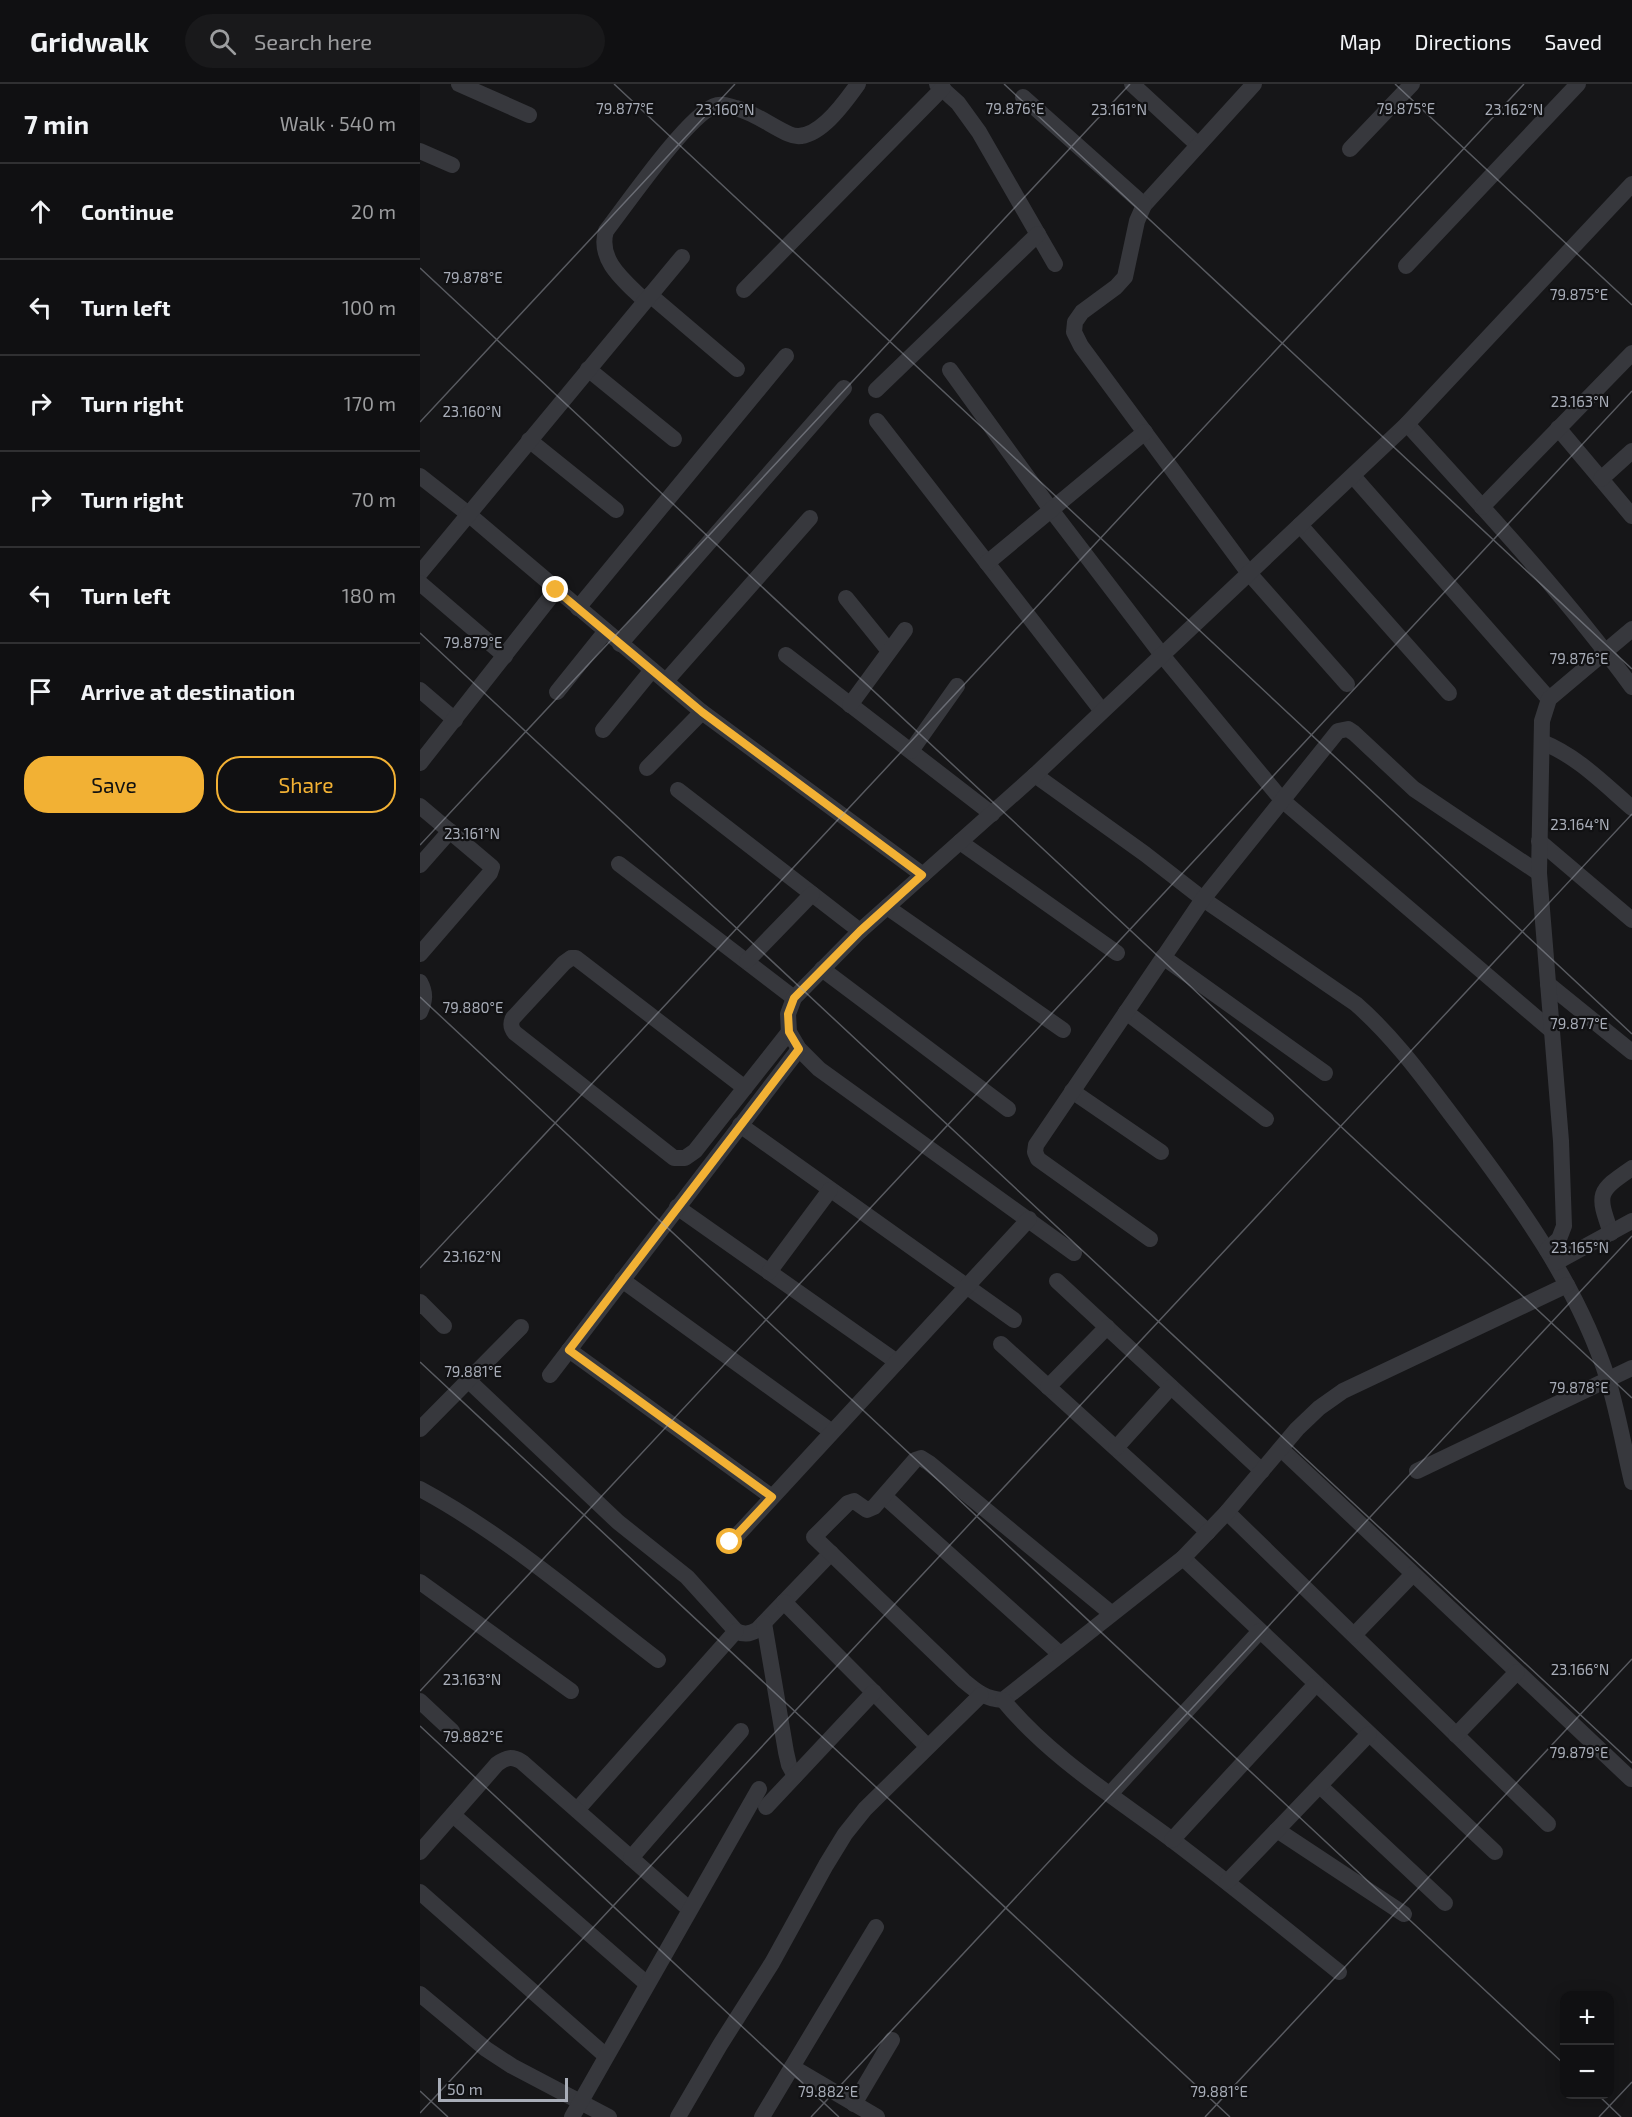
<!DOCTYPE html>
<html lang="en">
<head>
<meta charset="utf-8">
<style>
	:root { --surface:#101012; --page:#19191b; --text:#f1f3f6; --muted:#9c9d9f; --line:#303032; --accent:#f2b134 }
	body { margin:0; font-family:"Exo 2",sans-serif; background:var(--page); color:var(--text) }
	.controls { position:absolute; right:18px; bottom:18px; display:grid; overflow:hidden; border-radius:12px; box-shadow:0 3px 15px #0003 }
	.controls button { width:54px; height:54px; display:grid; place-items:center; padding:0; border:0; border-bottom:2px solid var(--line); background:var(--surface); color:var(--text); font:30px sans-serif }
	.scale { position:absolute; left:18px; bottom:15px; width:130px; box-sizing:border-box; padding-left:6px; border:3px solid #a8adb8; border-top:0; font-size:16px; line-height:21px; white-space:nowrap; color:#a8adb8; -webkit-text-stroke:4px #111113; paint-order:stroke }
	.stop { position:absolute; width:18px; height:18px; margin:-14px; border:4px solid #f2b134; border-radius:50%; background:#fff }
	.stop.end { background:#f2b134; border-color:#fff; box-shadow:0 2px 6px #0008 }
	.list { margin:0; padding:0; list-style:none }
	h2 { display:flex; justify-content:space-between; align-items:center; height:78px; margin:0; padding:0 24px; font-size:26px }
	h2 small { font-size:20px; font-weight:400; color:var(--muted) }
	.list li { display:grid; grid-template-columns:39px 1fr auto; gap:18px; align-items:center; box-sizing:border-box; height:96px; padding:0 24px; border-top:2px solid var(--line) }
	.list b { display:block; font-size:22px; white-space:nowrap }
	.list em { font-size:20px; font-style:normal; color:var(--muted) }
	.actions { display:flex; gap:12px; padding:18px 24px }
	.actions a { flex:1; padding:14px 0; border:2px solid var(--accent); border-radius:24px; text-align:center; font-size:21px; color:var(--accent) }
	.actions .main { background:var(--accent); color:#111 }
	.icon { flex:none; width:33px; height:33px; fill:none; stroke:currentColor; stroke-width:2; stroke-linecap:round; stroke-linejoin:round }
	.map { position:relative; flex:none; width:1212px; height:2033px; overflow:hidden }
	header { display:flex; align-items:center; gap:36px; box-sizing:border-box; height:84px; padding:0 30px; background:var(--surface); border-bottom:2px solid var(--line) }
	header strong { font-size:28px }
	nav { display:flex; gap:33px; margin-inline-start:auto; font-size:21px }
	.search { width:420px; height:54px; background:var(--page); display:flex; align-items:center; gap:15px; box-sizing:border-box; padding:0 21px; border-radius:33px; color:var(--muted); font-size:22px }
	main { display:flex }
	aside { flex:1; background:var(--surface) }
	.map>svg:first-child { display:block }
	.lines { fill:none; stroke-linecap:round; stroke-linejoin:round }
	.street { stroke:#37383d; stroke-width:16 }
	.route { stroke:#f2b134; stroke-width:8 }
	.ticks { fill:none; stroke:#a8adb8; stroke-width:1.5; stroke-opacity:0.45 }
	.ticks-label { font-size:15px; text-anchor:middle; fill:#a8adb8; stroke:#111113; stroke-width:4.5; stroke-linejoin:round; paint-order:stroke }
</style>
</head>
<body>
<header>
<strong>Gridwalk</strong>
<div class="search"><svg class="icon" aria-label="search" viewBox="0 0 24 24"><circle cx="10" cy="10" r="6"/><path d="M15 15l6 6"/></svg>Search here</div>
<nav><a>Map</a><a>Directions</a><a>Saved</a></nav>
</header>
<main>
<aside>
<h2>7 min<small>Walk · 540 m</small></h2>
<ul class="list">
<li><svg class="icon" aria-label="ahead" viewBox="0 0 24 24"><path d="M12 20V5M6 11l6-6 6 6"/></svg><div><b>Continue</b></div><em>20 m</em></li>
<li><svg class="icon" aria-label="left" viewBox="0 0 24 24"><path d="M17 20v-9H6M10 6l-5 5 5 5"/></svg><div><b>Turn left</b></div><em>100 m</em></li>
<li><svg class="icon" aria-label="right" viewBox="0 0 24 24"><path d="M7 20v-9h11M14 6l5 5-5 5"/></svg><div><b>Turn right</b></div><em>170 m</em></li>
<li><svg class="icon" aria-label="right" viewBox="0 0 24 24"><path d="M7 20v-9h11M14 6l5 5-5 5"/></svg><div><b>Turn right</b></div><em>70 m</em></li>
<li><svg class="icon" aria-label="left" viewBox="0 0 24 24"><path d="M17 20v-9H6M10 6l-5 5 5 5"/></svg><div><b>Turn left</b></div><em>180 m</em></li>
<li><svg class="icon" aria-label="arrive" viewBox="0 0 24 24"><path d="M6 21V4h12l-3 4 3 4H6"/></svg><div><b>Arrive at destination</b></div></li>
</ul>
<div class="actions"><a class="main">Save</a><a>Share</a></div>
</aside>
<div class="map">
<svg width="1212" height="2033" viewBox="0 0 1212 2033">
	<rect width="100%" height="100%" fill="#161618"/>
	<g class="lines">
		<g class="street">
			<polyline points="39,0 109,31"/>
			<polyline points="517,0 538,19 559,48 635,180"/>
			<polyline points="712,0 777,60"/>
			<polyline points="834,0 724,121 717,137 705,193 696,203 662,228 655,238 654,248 661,262 828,488 927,600"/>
			<polyline points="603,13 724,121"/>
			<polyline points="930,65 992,0"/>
			<polyline points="0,67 32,81"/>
			<polyline points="986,182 1158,0"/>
			<polyline points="324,206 523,4"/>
			<polyline points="230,211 317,285"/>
			<path d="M 225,217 C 206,198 177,177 186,147 C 207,120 266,34 294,22 C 301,19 309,22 316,24 C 335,29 351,42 369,50 C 395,62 425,18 438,0"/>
			<polyline points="168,285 254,355"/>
			<polyline points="530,286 632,427 742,571 862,716 1132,947"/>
			<polyline points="456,306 618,150"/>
			<polyline points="457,337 682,627"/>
			<path d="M 987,340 C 1064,425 1144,510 1212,603"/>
			<polyline points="1138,344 1212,432"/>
			<polyline points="109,356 196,426"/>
			<polyline points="0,392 47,429 282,628 503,791"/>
			<polyline points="933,392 1129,615"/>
			<polyline points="1181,395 1212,367"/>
			<polyline points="1062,423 1212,269"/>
			<polyline points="880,441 1029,609"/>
			<polyline points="567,479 725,348"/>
			<polyline points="0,489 262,173"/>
			<polyline points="0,499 85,572"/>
			<polyline points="426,514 469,567"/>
			<polyline points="158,524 366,272"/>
			<polyline points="200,560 424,304"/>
			<polyline points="366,571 572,730"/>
			<polyline points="246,597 390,434"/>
			<polyline points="0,606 35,636"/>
			<polyline points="137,608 186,547"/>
			<polyline points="430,621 485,546"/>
			<polyline points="183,646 232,586"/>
			<path d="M 1122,658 C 1157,672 1183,699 1212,724"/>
			<polyline points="491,667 537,602"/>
			<polyline points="0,679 136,506"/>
			<polyline points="227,684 282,628"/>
			<path d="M 615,691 L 725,770 L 783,815 L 936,920 C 976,955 1007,999 1039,1041 C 1098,1119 1158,1201 1188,1296 C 1198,1329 1204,1364 1212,1398"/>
			<polyline points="258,706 440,847"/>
			<polyline points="0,722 72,783 70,789 0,870"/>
			<polyline points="1119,757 1212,836"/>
			<polyline points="540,758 697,869"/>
			<polyline points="199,780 374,914"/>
			<polyline points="0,781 30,747"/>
			<polyline points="467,823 643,946"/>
			<polyline points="743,873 905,989"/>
			<polyline points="327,877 392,810"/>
			<polyline points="402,885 588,1025"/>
			<path d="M 0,898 C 6,909 5,917 0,928"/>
			<polyline points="1128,900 1212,968"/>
			<polyline points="706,928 846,1035"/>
			<path d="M 325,1004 L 156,874 L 151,874 L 144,879 L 93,934 C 90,940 91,944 95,949 L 254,1074 L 265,1074 L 275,1067 L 369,948"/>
			<polyline points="652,1007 741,1068"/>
			<polyline points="320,1041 594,1236"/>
			<polyline points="257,1123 477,1278"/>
			<path d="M 1191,1149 C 1177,1109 1177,1108 1212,1084"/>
			<polyline points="730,1155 618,1075 615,1068 616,1061 783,815 918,647 928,645 934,649 994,705 1119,789"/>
			<polyline points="1127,1166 1139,1155 1144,1142 1141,1057 1119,789 1122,637 1129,615 1212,545"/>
			<polyline points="654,1169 399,985 379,965 369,948 368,930 374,914 440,847 615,691 987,340 1212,100"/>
			<polyline points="1135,1179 1212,1137"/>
			<polyline points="349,1188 410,1106"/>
			<polyline points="202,1196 412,1348"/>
			<polyline points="637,1197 842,1387"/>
			<polyline points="0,1218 24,1242"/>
			<polyline points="581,1260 788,1448"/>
			<polyline points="149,1266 352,1413"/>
			<polyline points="130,1291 379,965"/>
			<path d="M 49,1297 L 198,1438 L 267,1493 L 316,1547 C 324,1551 329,1550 337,1546 L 411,1469"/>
			<polyline points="628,1303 687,1243"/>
			<polyline points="0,1345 101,1243"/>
			<polyline points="696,1364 751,1303"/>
			<polyline points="861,1365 1211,1695"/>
			<polyline points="997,1387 1212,1284"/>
			<path d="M 0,1405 C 84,1450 162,1518 238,1576"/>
			<polyline points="464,1412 640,1570"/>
			<polyline points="807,1428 1128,1740"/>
			<polyline points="311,1458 609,1135"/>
			<polyline points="763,1474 1075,1768"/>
			<polyline points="0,1498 151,1607"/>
			<polyline points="364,1518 507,1662"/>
			<path d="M 692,1530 L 509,1379 L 501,1374 L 495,1376 L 454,1423 L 447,1426 L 434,1417 L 428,1419 L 394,1453 L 544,1597 C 557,1608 566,1615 583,1616 L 763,1474 L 807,1428 L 877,1345 L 899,1324 L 923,1307 L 1147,1201"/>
			<polyline points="344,1539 366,1668 369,1681 375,1692"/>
			<polyline points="934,1551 993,1490"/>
			<path d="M 583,1616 C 629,1672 693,1712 751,1755 C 808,1798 863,1843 919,1888"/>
			<polyline points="0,1617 32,1647"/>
			<polyline points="1036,1651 1097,1588"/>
			<polyline points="900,1702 1025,1819"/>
			<polyline points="690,1710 840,1547"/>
			<polyline points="346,1723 454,1608"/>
			<polyline points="157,1726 316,1547"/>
			<polyline points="33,1731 227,1900"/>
			<polyline points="857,1746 984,1830"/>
			<polyline points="752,1756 896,1600"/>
			<path d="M 0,1768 L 77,1680 C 87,1673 92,1672 102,1678 L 269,1825"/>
			<polyline points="211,1774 321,1647"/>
			<polyline points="807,1798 949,1650"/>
			<polyline points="0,1808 186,1972"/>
			<polyline points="0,1910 66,1965 92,1982 189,2033"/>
			<polyline points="372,1983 457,2033"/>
			<polyline points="434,2020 472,1956"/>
			<polyline points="152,2033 339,1705"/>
			<polyline points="258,2033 300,1961 352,1879 406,1781 425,1750 445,1725 561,1611"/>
			<polyline points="342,2033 456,1843"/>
		</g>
	</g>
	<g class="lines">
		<polyline class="route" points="136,506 282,628 502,791 440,847 374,914 368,930 369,948 379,965 149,1266 352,1413 310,1458"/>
	</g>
	<path class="ticks" d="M 194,0 L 1212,950M 584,0 L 1212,585M 975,0 L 1212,221M 0,184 L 1212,1314M 0,338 L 315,0M 0,549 L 1212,1679M 0,761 L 710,0M 0,913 L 1144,1980M 0,1184 L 1104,0M 0,1278 L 810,2033M 0,1607 L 1212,307M 0,1642 L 419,2033M 0,2007 L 28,2033M 1177,2010 L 1201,2033M 0,2029 L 1212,730M 391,2033 L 1212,1152M 785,2033 L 1212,1575M 1179,2033 L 1212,1998"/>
	<g class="ticks-label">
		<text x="595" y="30">79.876°E</text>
		<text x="986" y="30">79.875°E</text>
		<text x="205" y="30">79.877°E</text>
		<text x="1094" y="31">23.162°N</text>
		<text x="305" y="31">23.160°N</text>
		<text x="699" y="31">23.161°N</text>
		<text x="53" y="199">79.878°E</text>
		<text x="1159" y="216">79.875°E</text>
		<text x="1160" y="323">23.163°N</text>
		<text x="52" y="333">23.160°N</text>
		<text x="53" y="564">79.879°E</text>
		<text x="1159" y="580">79.876°E</text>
		<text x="1160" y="746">23.164°N</text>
		<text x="52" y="755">23.161°N</text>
		<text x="53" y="929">79.880°E</text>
		<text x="1159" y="945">79.877°E</text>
		<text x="1160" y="1169">23.165°N</text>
		<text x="52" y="1178">23.162°N</text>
		<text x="53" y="1293">79.881°E</text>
		<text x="1159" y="1309">79.878°E</text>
		<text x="1160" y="1591">23.166°N</text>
		<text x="52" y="1601">23.163°N</text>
		<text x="53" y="1658">79.882°E</text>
		<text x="1159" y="1674">79.879°E</text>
		<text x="408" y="2013">79.882°E</text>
		<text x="799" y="2013">79.881°E</text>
	</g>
</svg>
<div class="controls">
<button>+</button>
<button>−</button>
</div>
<div class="scale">50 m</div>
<div class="stop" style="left:310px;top:1458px"></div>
<div class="stop end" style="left:136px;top:506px"></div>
</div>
</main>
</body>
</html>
